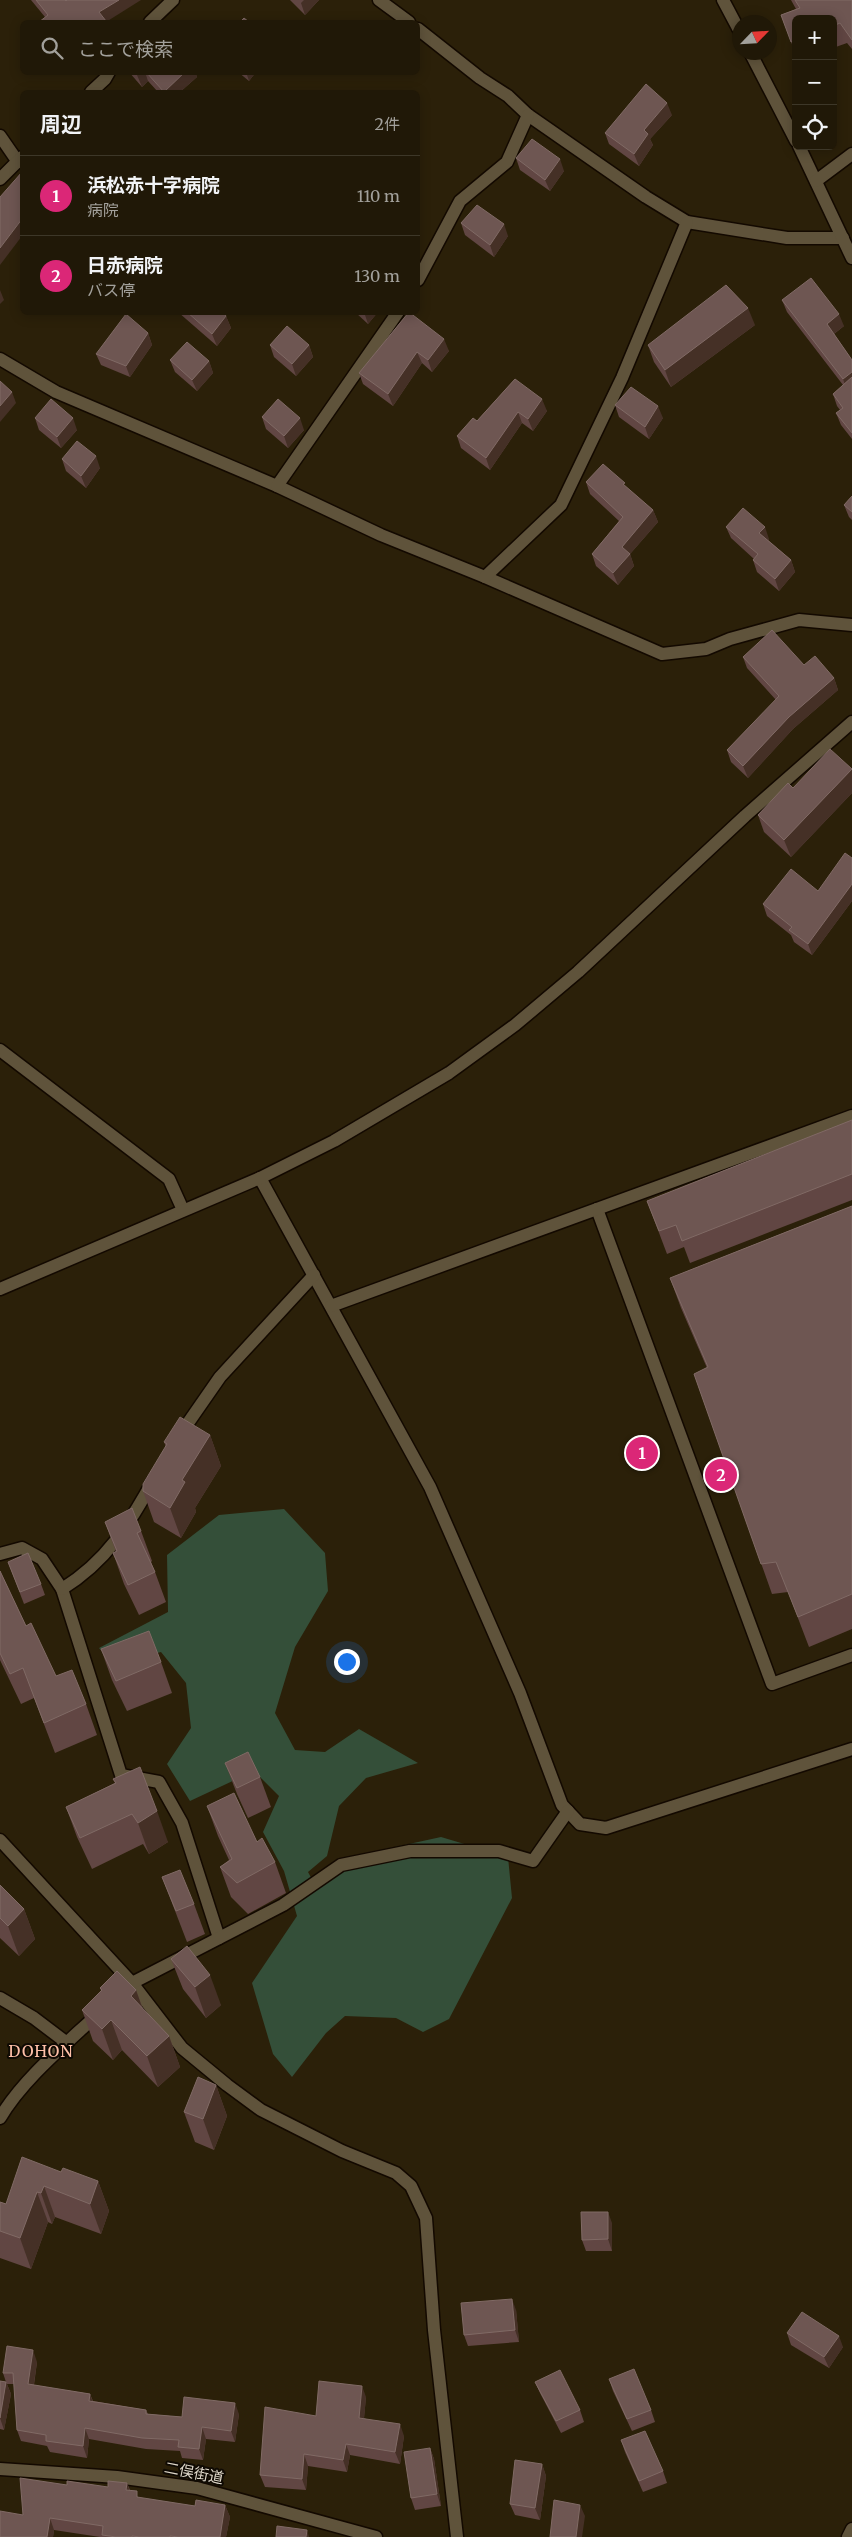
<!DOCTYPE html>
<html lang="ja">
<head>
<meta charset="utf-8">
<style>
	:root { --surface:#201807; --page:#2d2515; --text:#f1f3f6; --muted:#a2a09b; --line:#3d3728; --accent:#db2777 }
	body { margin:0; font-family:Merriweather,"Noto Sans JP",serif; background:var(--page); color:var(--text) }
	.controls { position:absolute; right:15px; top:15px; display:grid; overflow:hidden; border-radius:8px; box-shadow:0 2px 12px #0003 }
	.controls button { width:45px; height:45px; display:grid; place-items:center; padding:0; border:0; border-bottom:1px solid var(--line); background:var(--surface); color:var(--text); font:25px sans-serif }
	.compass { position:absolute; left:732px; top:15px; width:45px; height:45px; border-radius:50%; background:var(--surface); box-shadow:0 2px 12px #0003; rotate:65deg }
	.you { position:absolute; left:346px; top:1661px; width:18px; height:18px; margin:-12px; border:4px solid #fff; border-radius:50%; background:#1a73e8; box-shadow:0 0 0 8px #1a73e833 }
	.badge { display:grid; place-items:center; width:32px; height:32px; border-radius:50%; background:var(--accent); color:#fff; font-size:16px; font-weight:700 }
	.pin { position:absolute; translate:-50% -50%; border:2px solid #fff; box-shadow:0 1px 5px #0006 }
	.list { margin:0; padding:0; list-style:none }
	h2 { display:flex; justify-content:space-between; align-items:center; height:65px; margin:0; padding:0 20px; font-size:21px }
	h2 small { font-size:16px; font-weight:400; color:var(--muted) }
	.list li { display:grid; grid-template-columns:32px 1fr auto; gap:15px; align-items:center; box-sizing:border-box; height:80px; padding:0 20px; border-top:1px solid var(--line) }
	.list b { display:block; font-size:19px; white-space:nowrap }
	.list p { margin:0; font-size:16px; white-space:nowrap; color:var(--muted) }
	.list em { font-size:16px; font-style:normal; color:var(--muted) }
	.icon { flex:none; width:28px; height:28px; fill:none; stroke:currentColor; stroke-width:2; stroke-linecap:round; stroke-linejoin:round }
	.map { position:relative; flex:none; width:852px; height:2537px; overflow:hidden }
	.search { position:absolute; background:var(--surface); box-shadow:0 2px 12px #0003; left:20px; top:20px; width:400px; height:55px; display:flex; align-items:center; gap:12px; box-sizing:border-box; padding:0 18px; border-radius:8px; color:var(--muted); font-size:19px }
	.panel { position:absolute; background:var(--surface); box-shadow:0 2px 12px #0003; left:20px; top:90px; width:400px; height:225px; border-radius:8px }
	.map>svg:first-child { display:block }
	.forest { fill:#344f39 }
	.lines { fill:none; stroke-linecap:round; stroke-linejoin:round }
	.minor-casing { stroke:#130900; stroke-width:15 }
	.minor { stroke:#5f533b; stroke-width:12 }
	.wall { fill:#614643 }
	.shaded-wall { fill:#453026 }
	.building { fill:#6e5652; stroke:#806a65 }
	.labels { text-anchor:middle; stroke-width:4; stroke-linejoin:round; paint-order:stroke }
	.street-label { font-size:15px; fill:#e0d9cb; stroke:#0f0a03 }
	.neighbourhood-label { font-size:16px; letter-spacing:1px; fill:#ffc0a8; stroke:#0f0a03 }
</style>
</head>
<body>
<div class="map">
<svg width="852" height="2537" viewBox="0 0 852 2537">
	<rect width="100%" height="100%" fill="#2b2009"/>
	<polygon class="forest" points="284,1509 325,1553 328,1591 295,1647 275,1713 295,1750 325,1752 359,1729 418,1763 366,1778 339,1806 327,1856 308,1872 315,1885 386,1849 441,1837 508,1857 512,1898 449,2019 423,2032 396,2018 345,2016 326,2033 292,2077 273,2054 252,1983 297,1916 284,1871 263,1832 279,1796 254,1771 190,1801 167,1764 191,1728 186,1683 161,1652 114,1664 99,1648 168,1612 167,1555 219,1515"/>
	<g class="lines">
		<defs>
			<g id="minor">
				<polyline points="379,0 409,22"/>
				<polyline points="723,0 740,32"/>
				<polyline points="150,22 173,0"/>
				<polyline points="418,29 480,78 508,96 528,115 646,197 687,222 787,238 843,238"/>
				<polyline points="750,52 796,141"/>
				<polyline points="91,92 105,79 109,72"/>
				<polyline points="0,136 18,162"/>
				<polyline points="799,146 852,258"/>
				<polyline points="0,179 22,157"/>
				<polyline points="816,181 852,154"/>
				<polyline points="418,280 460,201 507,162 528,115"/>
				<polyline points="0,359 56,392 277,486 381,535 485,577 662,654 706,649 730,639 799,620 852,625"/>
				<polyline points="277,486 398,312"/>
				<polyline points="485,577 561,505 622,378 687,222"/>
				<polyline points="0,1050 169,1179 183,1210"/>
				<polyline points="260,1178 430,1487 520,1693 562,1805 580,1824 606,1828 852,1749"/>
				<polyline points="597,1209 772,1684 852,1655"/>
				<polyline points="0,1289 260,1178 334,1141 449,1073 515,1025 578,972 745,816 852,722"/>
				<polyline points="331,1306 852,1116"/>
				<polyline points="179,1436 220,1377 314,1275"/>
				<polyline points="0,1554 22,1548 42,1559 62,1589 121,1775 159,1782 182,1823 219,1938"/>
				<path d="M 62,1589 C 107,1561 128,1526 153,1481"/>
				<polyline points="0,1840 132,1983 182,2048 227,2085 261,2110 342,2151 396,2173 411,2186 426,2218 434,2330 457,2537"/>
				<polyline points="127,1988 132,1983 283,1905 341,1865 410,1851 499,1851 533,1861 568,1811"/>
				<polyline points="0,1998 34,2018 67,2043"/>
				<path d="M 0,2118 C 23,2079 66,2044 99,2013"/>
				<polyline points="0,2469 117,2477 197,2488 376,2537"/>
				<polyline points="848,2537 852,2529"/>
			</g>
		</defs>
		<use href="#minor" class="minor-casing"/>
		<use href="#minor" class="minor"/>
	</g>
	<g class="wall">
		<polygon points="31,0 65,0 106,22 45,17"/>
		<polygon points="290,0 319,0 305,15"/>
		<polygon points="791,0 852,0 852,49 847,43 833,48 833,19 796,19 796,55 781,15 796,9"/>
		<polygon points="129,72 195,72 197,77 180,92 158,92 148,81 142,87"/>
		<polygon points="238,72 256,72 249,81"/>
		<polygon points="672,115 650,139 653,145 639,166 609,144 605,133"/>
		<polygon points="516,158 564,171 550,191 520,170"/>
		<polygon points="461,223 508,236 494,257 465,235"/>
		<polygon points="782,300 844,326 834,334 852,360 852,439 841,425 836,413 840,410 837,406 833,394 843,385 787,312"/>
		<polygon points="178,312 223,312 226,316 231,328 217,346"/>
		<polygon points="355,312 378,312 368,324"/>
		<polygon points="409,312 449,351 432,372 422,363 393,406 363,384 359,373"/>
		<polygon points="755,325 671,387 654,362 648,345"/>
		<polygon points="148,333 152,345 130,377 101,365 96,354"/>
		<polygon points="270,345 309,345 313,357 296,376 274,357"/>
		<polygon points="170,360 209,361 213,373 197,391 175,372"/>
		<polygon points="515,379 547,411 533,431 522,423 490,470 461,448 457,436 477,421"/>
		<polygon points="615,405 663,418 649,439 619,417"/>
		<polygon points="262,417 304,430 288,448 266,429"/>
		<polygon points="35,418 77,430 61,448 39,430"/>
		<polygon points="62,459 100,468 86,488 66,471"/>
		<polygon points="586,482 626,487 653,510 658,522 630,554 634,566 618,585 596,566 592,554 619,521 590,494"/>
		<polygon points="852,496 852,520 849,517 844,505"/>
		<polygon points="726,527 769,539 768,540 791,560 795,572 779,591 757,572 753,560 754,559 731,538"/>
		<polygon points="743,657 804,665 834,678 838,690 793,729 748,778 731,762 727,750 776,700 747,668"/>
		<polygon points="852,771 852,793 791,857 764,832 758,815 793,788"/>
		<polygon points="852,858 852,901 812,955 794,942 791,935 767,916 763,904 818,891"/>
		<polygon points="852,1120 852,1200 690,1263 684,1247 667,1254 647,1201"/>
		<polygon points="852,1206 852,1629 809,1647 788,1592 772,1594 694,1374 707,1368 681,1308 670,1278"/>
		<polygon points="210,1435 221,1466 195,1508 196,1512 181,1538 154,1522 143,1491 166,1447 164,1442"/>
		<polygon points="105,1522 141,1531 152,1561 151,1562 155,1572 166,1602 139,1615 124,1584 113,1553 116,1552"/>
		<polygon points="8,1562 41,1584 45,1595 24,1604"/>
		<polygon points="0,1571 26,1626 56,1676 86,1704 97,1735 55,1753 34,1698 21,1704 0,1660"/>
		<polygon points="101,1649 161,1662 172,1693 127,1711 112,1680"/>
		<polygon points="225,1763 260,1777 271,1807 248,1818 237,1794"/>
		<polygon points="113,1779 168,1842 149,1854 143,1844 92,1869 77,1837 66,1807 115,1783"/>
		<polygon points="207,1806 257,1842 275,1862 286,1893 248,1914 231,1897 220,1867 229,1860 218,1836"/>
		<polygon points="162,1877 194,1904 205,1934 187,1942"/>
		<polygon points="0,1885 24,1909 35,1939 19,1956 0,1938"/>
		<polygon points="171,1959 221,2005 206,2018 183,1989"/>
		<polygon points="100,1988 136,1990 143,2009 169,2036 180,2067 158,2087 122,2050 113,2060 93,2041 82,2010 101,1991"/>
		<polygon points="216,2085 227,2116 214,2150 195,2142 184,2112"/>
		<polygon points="61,2172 98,2181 109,2211 101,2234 55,2217 52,2224 48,2222 31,2269 0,2258 0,2202 6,2204"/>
		<polygon points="612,2223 612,2251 586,2251 582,2240"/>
		<polygon points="516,2310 519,2342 468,2346 464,2335"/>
		<polygon points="787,2333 843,2347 829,2368 791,2345"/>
		<polygon points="37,2362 34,2385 90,2394 93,2401 146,2410 148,2414 182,2417 239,2414 235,2442 206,2439 203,2460 182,2458 180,2451 146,2449 89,2439 87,2458 50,2452 47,2446 21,2441 17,2430 14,2384 7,2384 11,2394 4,2430 0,2429 0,2381 6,2382 3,2373"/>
		<polygon points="609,2379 651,2410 655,2422 632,2431 613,2391"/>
		<polygon points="535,2382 580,2410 584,2422 561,2433 540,2393"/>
		<polygon points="366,2397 364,2418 404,2436 400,2464 350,2455 347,2472 308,2466 306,2490 265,2487 260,2475 316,2416"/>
		<polygon points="621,2440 663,2471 667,2483 643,2492 625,2452"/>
		<polygon points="430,2448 434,2459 441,2506 415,2510 411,2498"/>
		<polygon points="542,2464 546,2476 540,2520 515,2515 510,2504"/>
		<polygon points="127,2483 130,2490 139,2498 195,2506 225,2505 230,2517 226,2537 100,2537 54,2530 53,2537 0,2537 23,2515 67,2485 108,2487"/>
	</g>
	<g class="shaded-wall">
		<polygon points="119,0 141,0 106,22 103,22 99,12"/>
		<polygon points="304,0 319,0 305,15 301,3"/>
		<polygon points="140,72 145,72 148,81 142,87 137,75"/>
		<polygon points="185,72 195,72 197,77 180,92 164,92"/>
		<polygon points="246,72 256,72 249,81"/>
		<polygon points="667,103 672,115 650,139 653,145 639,166 634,154 644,130"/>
		<polygon points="560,159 564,171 550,191 545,180"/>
		<polygon points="22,219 22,236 0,265 0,248"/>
		<polygon points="504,224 508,236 494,257 490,245"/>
		<polygon points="0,290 4,300 0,304"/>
		<polygon points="748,308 755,325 671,387 665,370"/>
		<polygon points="364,312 378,312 368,324"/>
		<polygon points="839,314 844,326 831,336 827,324"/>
		<polygon points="226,316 231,328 217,346 212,334"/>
		<polygon points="148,333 152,345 130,377 126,366"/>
		<polygon points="444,339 449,351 432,372 428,360"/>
		<polygon points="309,345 313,357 296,376 292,364"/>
		<polygon points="417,352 422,363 393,406 388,394"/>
		<polygon points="209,361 213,373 197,391 192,380"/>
		<polygon points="852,372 852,387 847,391 843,379"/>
		<polygon points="12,392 16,403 0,422 0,406"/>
		<polygon points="542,399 547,411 533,431 528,419"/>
		<polygon points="658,406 663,418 649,439 645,427"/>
		<polygon points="518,412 522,423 490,470 486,458"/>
		<polygon points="73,418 77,430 61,448 57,437"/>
		<polygon points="300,418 304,430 288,448 284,436"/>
		<polygon points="96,456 100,468 86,488 81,476"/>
		<polygon points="653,510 658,522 630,554 634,566 618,585 613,573 622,547"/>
		<polygon points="765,527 769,539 764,545 759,533"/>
		<polygon points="791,560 795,572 779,591 775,579"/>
		<polygon points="834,678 838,690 793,729 748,778 743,766 789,717"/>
		<polygon points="852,769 852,793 791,857 784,840"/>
		<polygon points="852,884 852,901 812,955 808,944"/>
		<polygon points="210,1435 221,1466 195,1508 196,1512 181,1538 170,1508 182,1480"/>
		<polygon points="157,1811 168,1842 149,1854 138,1823"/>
		<polygon points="24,1909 35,1939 19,1956 8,1926"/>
		<polygon points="210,1975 221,2005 206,2018 195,1987"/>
		<polygon points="136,1990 147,2021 131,1996"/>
		<polygon points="111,2020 122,2050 113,2060 102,2029"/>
		<polygon points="169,2036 180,2067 158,2087 147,2056"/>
		<polygon points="216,2085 227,2116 214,2150 203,2119"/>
		<polygon points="98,2181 109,2211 101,2234 90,2204"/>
		<polygon points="44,2186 55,2217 52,2224 41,2193"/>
		<polygon points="37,2192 48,2222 31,2269 20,2238"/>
		<polygon points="608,2212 612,2223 612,2251 608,2239"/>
		<polygon points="512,2299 516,2310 519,2342 515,2330"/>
		<polygon points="839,2336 843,2347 829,2368 824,2357"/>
		<polygon points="33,2350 37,2362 32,2396 28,2384"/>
		<polygon points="6,2382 11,2394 4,2430 0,2418"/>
		<polygon points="362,2386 366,2397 363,2429 359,2418"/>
		<polygon points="90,2394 94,2405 89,2401"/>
		<polygon points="235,2403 239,2414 235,2442 231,2431"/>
		<polygon points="400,2424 404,2436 400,2464 395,2452"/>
		<polygon points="202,2427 206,2439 203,2460 199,2449"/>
		<polygon points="85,2428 89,2439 87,2458 83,2446"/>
		<polygon points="346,2444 350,2455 347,2472 343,2460"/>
		<polygon points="430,2448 434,2459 441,2506 437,2494"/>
		<polygon points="304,2454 308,2466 306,2490 302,2479"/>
		<polygon points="542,2464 546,2476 540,2520 535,2508"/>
		<polygon points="127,2483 131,2495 126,2490"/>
		<polygon points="225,2505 230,2517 226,2537 220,2537"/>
		<polygon points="580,2505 585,2516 582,2537 576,2537"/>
		<polygon points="50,2518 54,2530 53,2537 47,2537"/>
		<polygon points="307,2530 309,2537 306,2537"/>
	</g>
	<g class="building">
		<polygon points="36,0 65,0 66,1 67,0 119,0 99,12 106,21 104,22 39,22 48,15"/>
		<polygon points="795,0 852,0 852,40 840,23 833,26 833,19 796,19 796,40 791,42 781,15 800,8"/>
		<polygon points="244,18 249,22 240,22"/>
		<polygon points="146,72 185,72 164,92"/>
		<polygon points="646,84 667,103 644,130 648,134 634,154 605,133"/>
		<polygon points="532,139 560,159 545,180 516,158"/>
		<polygon points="22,172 22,219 0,248 0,197"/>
		<polygon points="477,205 504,224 490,245 461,223"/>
		<polygon points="811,278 839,314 827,324 852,360 852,372 843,379 782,300"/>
		<polygon points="726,285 748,308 665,370 648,345"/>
		<polygon points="187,312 223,312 226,316 212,334"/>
		<polygon points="409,312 444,339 428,360 417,352 388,394 359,373"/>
		<polygon points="126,314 148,333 126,366 96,354"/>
		<polygon points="287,326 309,345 292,364 270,345"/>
		<polygon points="187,342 209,361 192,380 170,360"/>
		<polygon points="852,377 852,433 836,413 843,408 833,394"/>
		<polygon points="515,379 542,399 528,419 518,412 486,458 457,436 473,418 477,421"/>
		<polygon points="0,381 12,392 0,406"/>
		<polygon points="631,387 658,406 645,427 615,405"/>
		<polygon points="51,399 73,418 57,437 35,418"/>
		<polygon points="278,399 300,418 284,436 262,417"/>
		<polygon points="77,441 96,456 81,476 62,459"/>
		<polygon points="603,464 625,483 623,484 653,510 622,547 630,554 613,573 592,554 623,517 586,482"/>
		<polygon points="852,496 852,512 844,505"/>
		<polygon points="743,508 765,527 759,533 791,560 775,579 753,560 758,554 726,527"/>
		<polygon points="772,630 804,665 815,656 834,678 789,717 743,766 727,750 779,696 743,657"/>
		<polygon points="830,749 852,769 784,840 758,815 788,783 793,788"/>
		<polygon points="845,853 852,858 852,884 808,944 789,930 792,927 763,904 791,869 818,891"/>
		<polygon points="852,1120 852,1174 682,1241 676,1225 659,1231 647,1201"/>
		<polygon points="852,1206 852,1594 798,1617 776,1562 761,1564 694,1374 708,1367 670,1278"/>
		<polygon points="180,1417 210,1435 182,1480 185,1482 170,1508 143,1491 143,1484 167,1444 164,1442"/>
		<polygon points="132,1508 141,1531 137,1533 155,1572 128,1585 113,1553 117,1551 105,1522"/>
		<polygon points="28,1553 41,1584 20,1592 8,1562"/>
		<polygon points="0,1571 26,1626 31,1623 56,1676 72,1670 86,1704 44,1723 23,1668 10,1674 0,1653"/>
		<polygon points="149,1631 161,1662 116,1681 101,1649"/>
		<polygon points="248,1752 260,1777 237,1788 225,1763"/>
		<polygon points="140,1767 157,1811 138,1823 132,1814 80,1838 66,1807 116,1783 113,1779"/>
		<polygon points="234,1793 257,1842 262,1838 275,1862 237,1883 220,1867 232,1859 207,1806"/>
		<polygon points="180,1870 194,1904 176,1911 162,1877"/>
		<polygon points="0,1885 24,1909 8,1926 0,1918"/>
		<polygon points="187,1946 210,1975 195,1987 171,1959"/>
		<polygon points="117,1971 136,1990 131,1996 169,2036 147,2056 111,2020 102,2029 82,2010 102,1990 100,1988"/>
		<polygon points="198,2077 216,2085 203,2119 184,2112"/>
		<polygon points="22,2157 61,2172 63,2168 98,2181 90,2204 44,2186 41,2193 37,2192 20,2238 0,2231 0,2202 6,2204"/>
		<polygon points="581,2212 608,2212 608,2239 582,2240"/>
		<polygon points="512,2299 515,2330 464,2335 461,2303"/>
		<polygon points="802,2312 839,2336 824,2357 787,2333"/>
		<polygon points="7,2346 33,2350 28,2384 90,2394 89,2401 146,2410 146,2414 182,2417 184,2397 235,2403 231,2431 202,2427 199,2449 178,2447 179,2440 142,2438 85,2428 83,2446 46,2441 46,2435 17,2430 13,2373 3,2373"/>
		<polygon points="634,2369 651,2410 627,2419 609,2379"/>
		<polygon points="560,2370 580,2410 556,2421 535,2382"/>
		<polygon points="0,2381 6,2382 0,2418"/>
		<polygon points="319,2381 362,2386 359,2418 400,2424 395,2452 346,2444 343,2460 304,2454 302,2479 260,2475 265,2407 316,2416"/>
		<polygon points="645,2431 663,2471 639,2481 621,2440"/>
		<polygon points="430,2448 437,2494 411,2498 404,2452"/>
		<polygon points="515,2460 542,2464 535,2508 510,2504"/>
		<polygon points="20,2478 67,2485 67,2481 108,2487 108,2481 127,2483 126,2490 137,2491 137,2497 195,2506 196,2500 225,2505 220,2537 179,2537 170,2536 170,2537 140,2537 132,2536 132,2537 116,2537 102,2535 103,2526 50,2518 47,2537 0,2537 0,2511 23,2515"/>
		<polygon points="554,2500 580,2505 576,2537 550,2537"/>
		<polygon points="277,2526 307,2530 306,2537 276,2537"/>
	</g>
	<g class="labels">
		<g class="street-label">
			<text transform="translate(194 2473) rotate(11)" y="5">二俣街道</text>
		</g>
		<g class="neighbourhood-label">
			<text x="41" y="2057">DOHON</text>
		</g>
	</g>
</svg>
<div class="controls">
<button>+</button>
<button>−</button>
<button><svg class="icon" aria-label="locate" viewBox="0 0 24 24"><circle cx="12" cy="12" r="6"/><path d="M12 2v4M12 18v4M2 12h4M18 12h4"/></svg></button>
</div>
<svg class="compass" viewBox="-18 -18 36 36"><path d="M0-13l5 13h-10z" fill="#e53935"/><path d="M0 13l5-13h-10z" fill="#a2a09b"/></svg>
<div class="you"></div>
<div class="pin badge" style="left:642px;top:1453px">1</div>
<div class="pin badge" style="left:721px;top:1475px">2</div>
<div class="search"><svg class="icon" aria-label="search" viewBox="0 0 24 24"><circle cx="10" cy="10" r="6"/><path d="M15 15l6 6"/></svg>ここで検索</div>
<section class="panel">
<h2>周辺<small>2件</small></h2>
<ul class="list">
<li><span class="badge">1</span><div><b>浜松赤十字病院</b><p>病院</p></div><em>110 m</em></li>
<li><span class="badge">2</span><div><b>日赤病院</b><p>バス停</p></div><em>130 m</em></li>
</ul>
</section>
</div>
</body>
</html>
